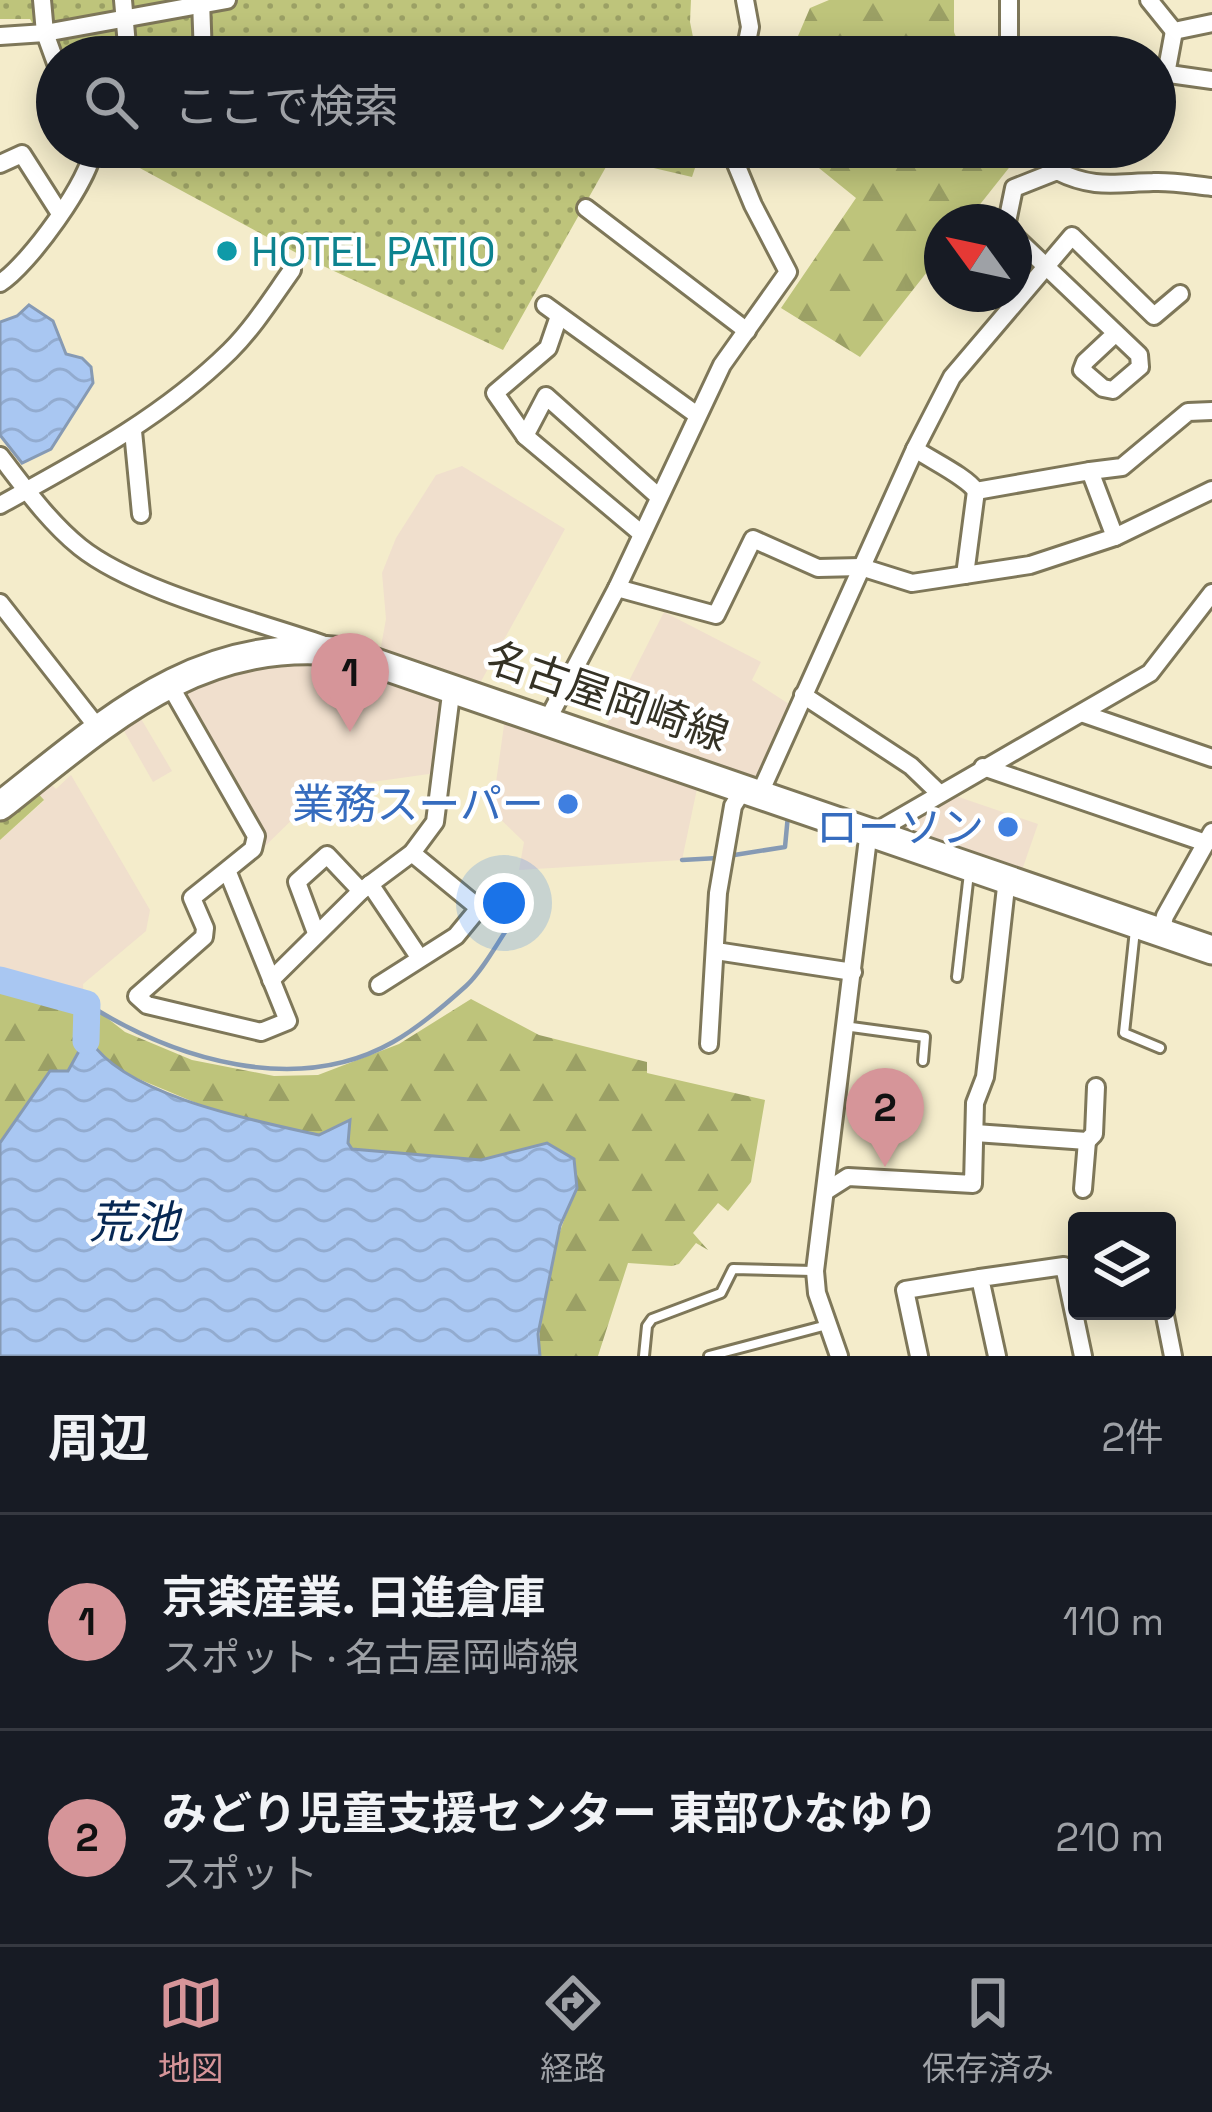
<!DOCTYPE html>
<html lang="ja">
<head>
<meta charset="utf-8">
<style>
	:root { --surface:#171b24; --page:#20242c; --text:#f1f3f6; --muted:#9ea1a6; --line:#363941; --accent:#d69599 }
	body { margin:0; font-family:"Space Grotesk","Noto Sans JP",sans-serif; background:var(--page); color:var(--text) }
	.controls { position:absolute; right:36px; bottom:36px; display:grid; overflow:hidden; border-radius:12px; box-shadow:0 6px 30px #0003 }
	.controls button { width:108px; height:108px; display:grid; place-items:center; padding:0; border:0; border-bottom:3px solid var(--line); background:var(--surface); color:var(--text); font:60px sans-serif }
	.compass { position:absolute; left:924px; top:204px; width:108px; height:108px; border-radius:50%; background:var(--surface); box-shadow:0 6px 30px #0003; rotate:303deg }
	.you { position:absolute; left:504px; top:903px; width:42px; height:42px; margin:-30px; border:9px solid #fff; border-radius:50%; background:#1a73e8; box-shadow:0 0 0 18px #1a73e833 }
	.badge { display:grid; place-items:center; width:78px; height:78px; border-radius:50%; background:var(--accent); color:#111; font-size:39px; font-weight:700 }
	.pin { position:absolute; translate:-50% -99px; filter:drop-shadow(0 3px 6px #0008) }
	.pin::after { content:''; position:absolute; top:63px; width:42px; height:36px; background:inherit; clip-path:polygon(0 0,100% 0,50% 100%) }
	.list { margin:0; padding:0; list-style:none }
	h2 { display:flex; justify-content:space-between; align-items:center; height:156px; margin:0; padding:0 48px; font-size:51px }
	h2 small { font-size:39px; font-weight:400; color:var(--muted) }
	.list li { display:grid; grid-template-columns:78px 1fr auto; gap:36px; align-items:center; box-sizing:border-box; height:216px; padding:0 48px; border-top:3px solid var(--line) }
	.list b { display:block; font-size:45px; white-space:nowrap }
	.list p { margin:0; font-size:39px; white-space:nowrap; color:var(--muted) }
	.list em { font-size:39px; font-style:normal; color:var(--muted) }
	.icon { flex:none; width:66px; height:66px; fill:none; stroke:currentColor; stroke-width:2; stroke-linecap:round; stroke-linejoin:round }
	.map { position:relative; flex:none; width:1212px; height:1356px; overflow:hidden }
	.search { position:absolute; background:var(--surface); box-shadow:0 6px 30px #0003; left:36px; right:36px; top:36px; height:132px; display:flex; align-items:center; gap:30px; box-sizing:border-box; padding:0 42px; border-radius:66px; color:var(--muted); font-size:45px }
	.sheet { height:588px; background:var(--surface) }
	nav { display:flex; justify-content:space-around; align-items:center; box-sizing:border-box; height:168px; border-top:3px solid var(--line); background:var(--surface); font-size:33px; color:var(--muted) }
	nav a { display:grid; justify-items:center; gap:6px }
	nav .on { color:var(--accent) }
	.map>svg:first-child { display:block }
	.commercial { fill:#f0dfcd }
	.grass { fill:url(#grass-dots) }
	.forest { fill:url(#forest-firs) }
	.water { fill:url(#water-waves); stroke:#869ab4; stroke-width:3 }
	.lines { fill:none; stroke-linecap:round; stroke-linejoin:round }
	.stream { stroke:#869ab4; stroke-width:4.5 }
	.river { stroke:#a9c7f2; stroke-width:27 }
	.lane-casing { stroke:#7e7759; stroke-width:14 }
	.street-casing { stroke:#7e7759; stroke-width:22 }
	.primary-casing { stroke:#7e7759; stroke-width:33 }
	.lane { stroke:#fff; stroke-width:8 }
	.street { stroke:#fff; stroke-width:16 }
	.primary { stroke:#fff; stroke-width:27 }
	.culture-dot { fill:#0f9aa8; stroke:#fff; stroke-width:4.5 }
	.shop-dot { fill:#3f7fe0; stroke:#fff; stroke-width:4.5 }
	.labels { text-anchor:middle; stroke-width:9; stroke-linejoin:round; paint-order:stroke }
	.culture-label { font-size:42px; fill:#0d838f; stroke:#fff; text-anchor:start }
	.street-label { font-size:42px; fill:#353225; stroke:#fff }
	.shop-label { font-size:42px; fill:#366cbe; stroke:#fff; text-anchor:end }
	.water-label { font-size:45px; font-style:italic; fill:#072853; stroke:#fff }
</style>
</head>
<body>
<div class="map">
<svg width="1212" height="1356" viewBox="0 0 1212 1356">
	<defs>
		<pattern id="grass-dots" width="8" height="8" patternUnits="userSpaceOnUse" patternTransform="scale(3)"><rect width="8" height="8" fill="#bec47b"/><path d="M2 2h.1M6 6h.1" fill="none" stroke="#9ba065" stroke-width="1.8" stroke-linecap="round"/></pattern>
		<pattern id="forest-firs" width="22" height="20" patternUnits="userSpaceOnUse" patternTransform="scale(3)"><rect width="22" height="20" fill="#bec47b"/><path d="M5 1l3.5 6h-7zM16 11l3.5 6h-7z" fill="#9ba065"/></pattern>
		<pattern id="water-waves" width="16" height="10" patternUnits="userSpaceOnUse" patternTransform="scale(3)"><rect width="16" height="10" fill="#a9c7f2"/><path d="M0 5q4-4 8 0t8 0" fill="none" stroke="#92abcf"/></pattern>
	</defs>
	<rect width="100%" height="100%" fill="#f4eccb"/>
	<g class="commercial">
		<polygon points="462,466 565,529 479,685 380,652 386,619 382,573 396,538 436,475"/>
		<polygon points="664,612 761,662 752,680 792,706 762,776 754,780 605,728"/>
		<polygon points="277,662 338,665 445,697 436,773 351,785 329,794 300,812 259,852 183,696 185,687 200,680"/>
		<polygon points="137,712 172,771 153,782 120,724"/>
		<polygon points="505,718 698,784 682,860 519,870 524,842 492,811"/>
		<polygon points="71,775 150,910 146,931 83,984 84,1000 0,976 0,840 44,801 36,791 48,781 56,789"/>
		<polygon points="950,794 1038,824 1021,873 904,833 901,824"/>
	</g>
	<g class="grass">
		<polygon points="0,0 691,0 690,22 697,57 57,57 57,67 30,19 0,19"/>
		<polygon points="101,147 702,147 692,177 611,158 503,350 304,257"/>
		<polygon points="36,791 44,800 0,840 0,820"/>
	</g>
	<g class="forest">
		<polygon points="829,0 954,0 954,32 964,57 789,57 810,8"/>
		<polygon points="793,147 1008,147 1016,159 966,222 942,222 942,253 860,357 781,308 856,198"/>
		<path d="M 0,976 L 84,1000 L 125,1032 L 192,1060 L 274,1076 L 318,1075 L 399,1044 L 471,999 L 539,1035 L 647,1062 L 647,1073 L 765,1100 L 751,1182 L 728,1211 L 718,1203 L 693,1233 L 708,1250 L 696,1243 L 679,1264 L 672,1266 L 628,1263 L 598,1356 L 540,1356 C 536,1301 555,1238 577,1188 L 548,1143 L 481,1160 L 352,1149 L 348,1143 L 350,1120 L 319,1136 L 213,1110 L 122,1072 L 84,1042 L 68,1072 L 49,1071 L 0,1143 Z"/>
	</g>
	<g class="water">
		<polygon points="29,305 53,321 66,354 82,358 91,367 93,383 51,449 22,463 0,435 0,322 17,316"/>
		<path d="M 90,1040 C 125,1096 256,1121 319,1135 L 350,1120 L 348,1143 L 352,1149 L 481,1160 L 547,1143 L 574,1159 L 577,1188 L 560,1226 L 538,1334 L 540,1356 L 0,1356 L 0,1143 L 50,1071 L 68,1071 L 84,1042 Z"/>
	</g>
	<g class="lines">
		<g class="stream">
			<polyline points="728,856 785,847 788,815"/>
			<polyline points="682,860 718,858"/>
			<path d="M 87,1004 C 174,1059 296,1097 393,1042 C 418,1028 445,1005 466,986 C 483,970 496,945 509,926"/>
		</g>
		<polyline class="river" points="0,980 87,1004 86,1041"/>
		<defs>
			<g id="lane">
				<polyline points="1135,930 1124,1033 1160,1048"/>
				<polyline points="957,977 969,873"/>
				<polyline points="844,1026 925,1037 923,1061"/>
				<polyline points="644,1356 647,1326 652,1319 721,1293 733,1269 813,1271"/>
				<polyline points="709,1356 827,1325"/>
			</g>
			<g id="street">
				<polyline points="42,0 45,33 57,66"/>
				<polyline points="123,0 128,57"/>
				<polyline points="201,0 203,57"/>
				<polyline points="1149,0 1174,31 1212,23"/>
				<polyline points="0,36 45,33 227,0"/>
				<polyline points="744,57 750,27 745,0"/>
				<polyline points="1009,57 1009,0"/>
				<polyline points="1155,72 1212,80"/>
				<polyline points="1166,74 1174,31"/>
				<polyline points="1036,147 1057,171"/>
				<polyline points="0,164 22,154 59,212"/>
				<polyline points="586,208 747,331"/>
				<path d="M 1007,222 L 1014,188 L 1057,171 C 1093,189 1114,183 1153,182 C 1172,181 1193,185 1212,187"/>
				<polyline points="1014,236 1139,355 1140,367 1113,390 1103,388 1082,370 1085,362 1116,333"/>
				<path d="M 0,283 C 27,267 93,177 93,147"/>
				<polyline points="545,305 697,415"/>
				<polyline points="133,431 141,514"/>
				<polyline points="525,436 495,393 548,348 559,316"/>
				<path d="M 0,456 C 24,487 49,522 80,547 C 135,591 253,620 322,644"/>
				<polyline points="1090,471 1122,467 1188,412 1212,411"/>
				<path d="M 0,505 C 82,460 163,417 230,351 C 254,327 272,298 292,270"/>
				<polyline points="642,534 525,436 546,396 659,497"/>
				<polyline points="1115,537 1212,490"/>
				<polyline points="965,575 976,491"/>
				<path d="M 617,588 L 716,615 L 753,539 L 818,568 L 861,567 L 912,583 L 1030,565 L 1115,537 L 1090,471 L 976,491 C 967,477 931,460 915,449"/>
				<polyline points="0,603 98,728"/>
				<polyline points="168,682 256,836 253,849 227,870 288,1021 261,1032 147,1005 137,996 204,937 205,928 192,898 227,870"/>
				<polyline points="803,695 911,766 939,793"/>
				<polyline points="1084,714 1212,758"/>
				<polyline points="548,719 617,588 722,365 788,272 753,205 729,147"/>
				<polyline points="983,767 1206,843"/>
				<polyline points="760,793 915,449 952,377 1072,236 1154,316 1180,294"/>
				<polyline points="875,832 1150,673 1212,593"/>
				<polyline points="370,884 419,957"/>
				<polyline points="1161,932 1165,916 1212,832"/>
				<polyline points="316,933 297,882 327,855 361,891"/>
				<polyline points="716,951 853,972"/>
				<polyline points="271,980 361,891 412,853 435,822 452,686"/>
				<polyline points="379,985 456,936 479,908 412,853"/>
				<polyline points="709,1044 718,893 733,806 744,788"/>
				<polyline points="975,1133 1087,1141 1094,1134 1096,1087"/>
				<polyline points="1083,1189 1087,1141"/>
				<polyline points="826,1191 848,1177 973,1184 975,1103 985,1077 1007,878"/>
				<polyline points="1164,1311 1173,1356"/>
				<polyline points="839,1356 817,1293 815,1271 869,830"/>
				<polyline points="919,1356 905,1290 980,1278"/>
				<polyline points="997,1356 980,1278 1064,1266 1083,1356"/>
			</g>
			<path id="primary" d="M 0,806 C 107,722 197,635 344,652 L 1212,950"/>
		</defs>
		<use href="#lane" class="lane-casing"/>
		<use href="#street" class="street-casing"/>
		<use href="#primary" class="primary-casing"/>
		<use href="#lane" class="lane"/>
		<use href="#street" class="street"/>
		<use href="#primary" class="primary"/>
	</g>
	<circle class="culture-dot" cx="227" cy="251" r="12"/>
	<g class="shop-dot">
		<circle cx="568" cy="804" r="12"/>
		<circle cx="1008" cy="827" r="12"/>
	</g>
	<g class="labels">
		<g class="culture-label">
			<text x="251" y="266">HOTEL PATIO</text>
		</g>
		<g class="street-label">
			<text transform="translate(608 696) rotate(19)" y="15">名古屋岡崎線</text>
		</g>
		<g class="shop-label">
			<text x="544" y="819">業務スーパー</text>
			<text x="984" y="842">ローソン</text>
		</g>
		<g class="water-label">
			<text x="134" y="1238">荒池</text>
		</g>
	</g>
</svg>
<div class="controls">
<button><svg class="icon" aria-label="layers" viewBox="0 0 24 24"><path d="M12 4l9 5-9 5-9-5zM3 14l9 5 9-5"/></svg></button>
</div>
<svg class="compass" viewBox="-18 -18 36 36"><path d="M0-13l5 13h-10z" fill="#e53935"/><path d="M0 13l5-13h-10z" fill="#9ea1a6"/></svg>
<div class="you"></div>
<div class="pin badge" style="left:350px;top:732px">1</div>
<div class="pin badge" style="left:885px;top:1167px">2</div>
<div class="search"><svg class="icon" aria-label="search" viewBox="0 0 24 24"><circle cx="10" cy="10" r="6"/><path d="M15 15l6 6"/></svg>ここで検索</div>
</div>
<section class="sheet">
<h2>周辺<small>2件</small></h2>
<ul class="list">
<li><span class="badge">1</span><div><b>京楽産業. 日進倉庫</b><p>スポット · 名古屋岡崎線</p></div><em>110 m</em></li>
<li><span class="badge">2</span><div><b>みどり児童支援センター 東部ひなゆり</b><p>スポット</p></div><em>210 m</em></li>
</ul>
</section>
<nav>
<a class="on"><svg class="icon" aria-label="map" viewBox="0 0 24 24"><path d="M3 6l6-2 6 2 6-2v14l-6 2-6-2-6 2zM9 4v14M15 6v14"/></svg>地図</a>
<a><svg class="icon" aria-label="directions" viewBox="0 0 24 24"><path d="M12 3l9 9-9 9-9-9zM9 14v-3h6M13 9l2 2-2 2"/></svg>経路</a>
<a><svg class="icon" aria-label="saved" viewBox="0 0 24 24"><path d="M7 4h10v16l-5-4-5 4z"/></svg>保存済み</a>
</nav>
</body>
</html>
